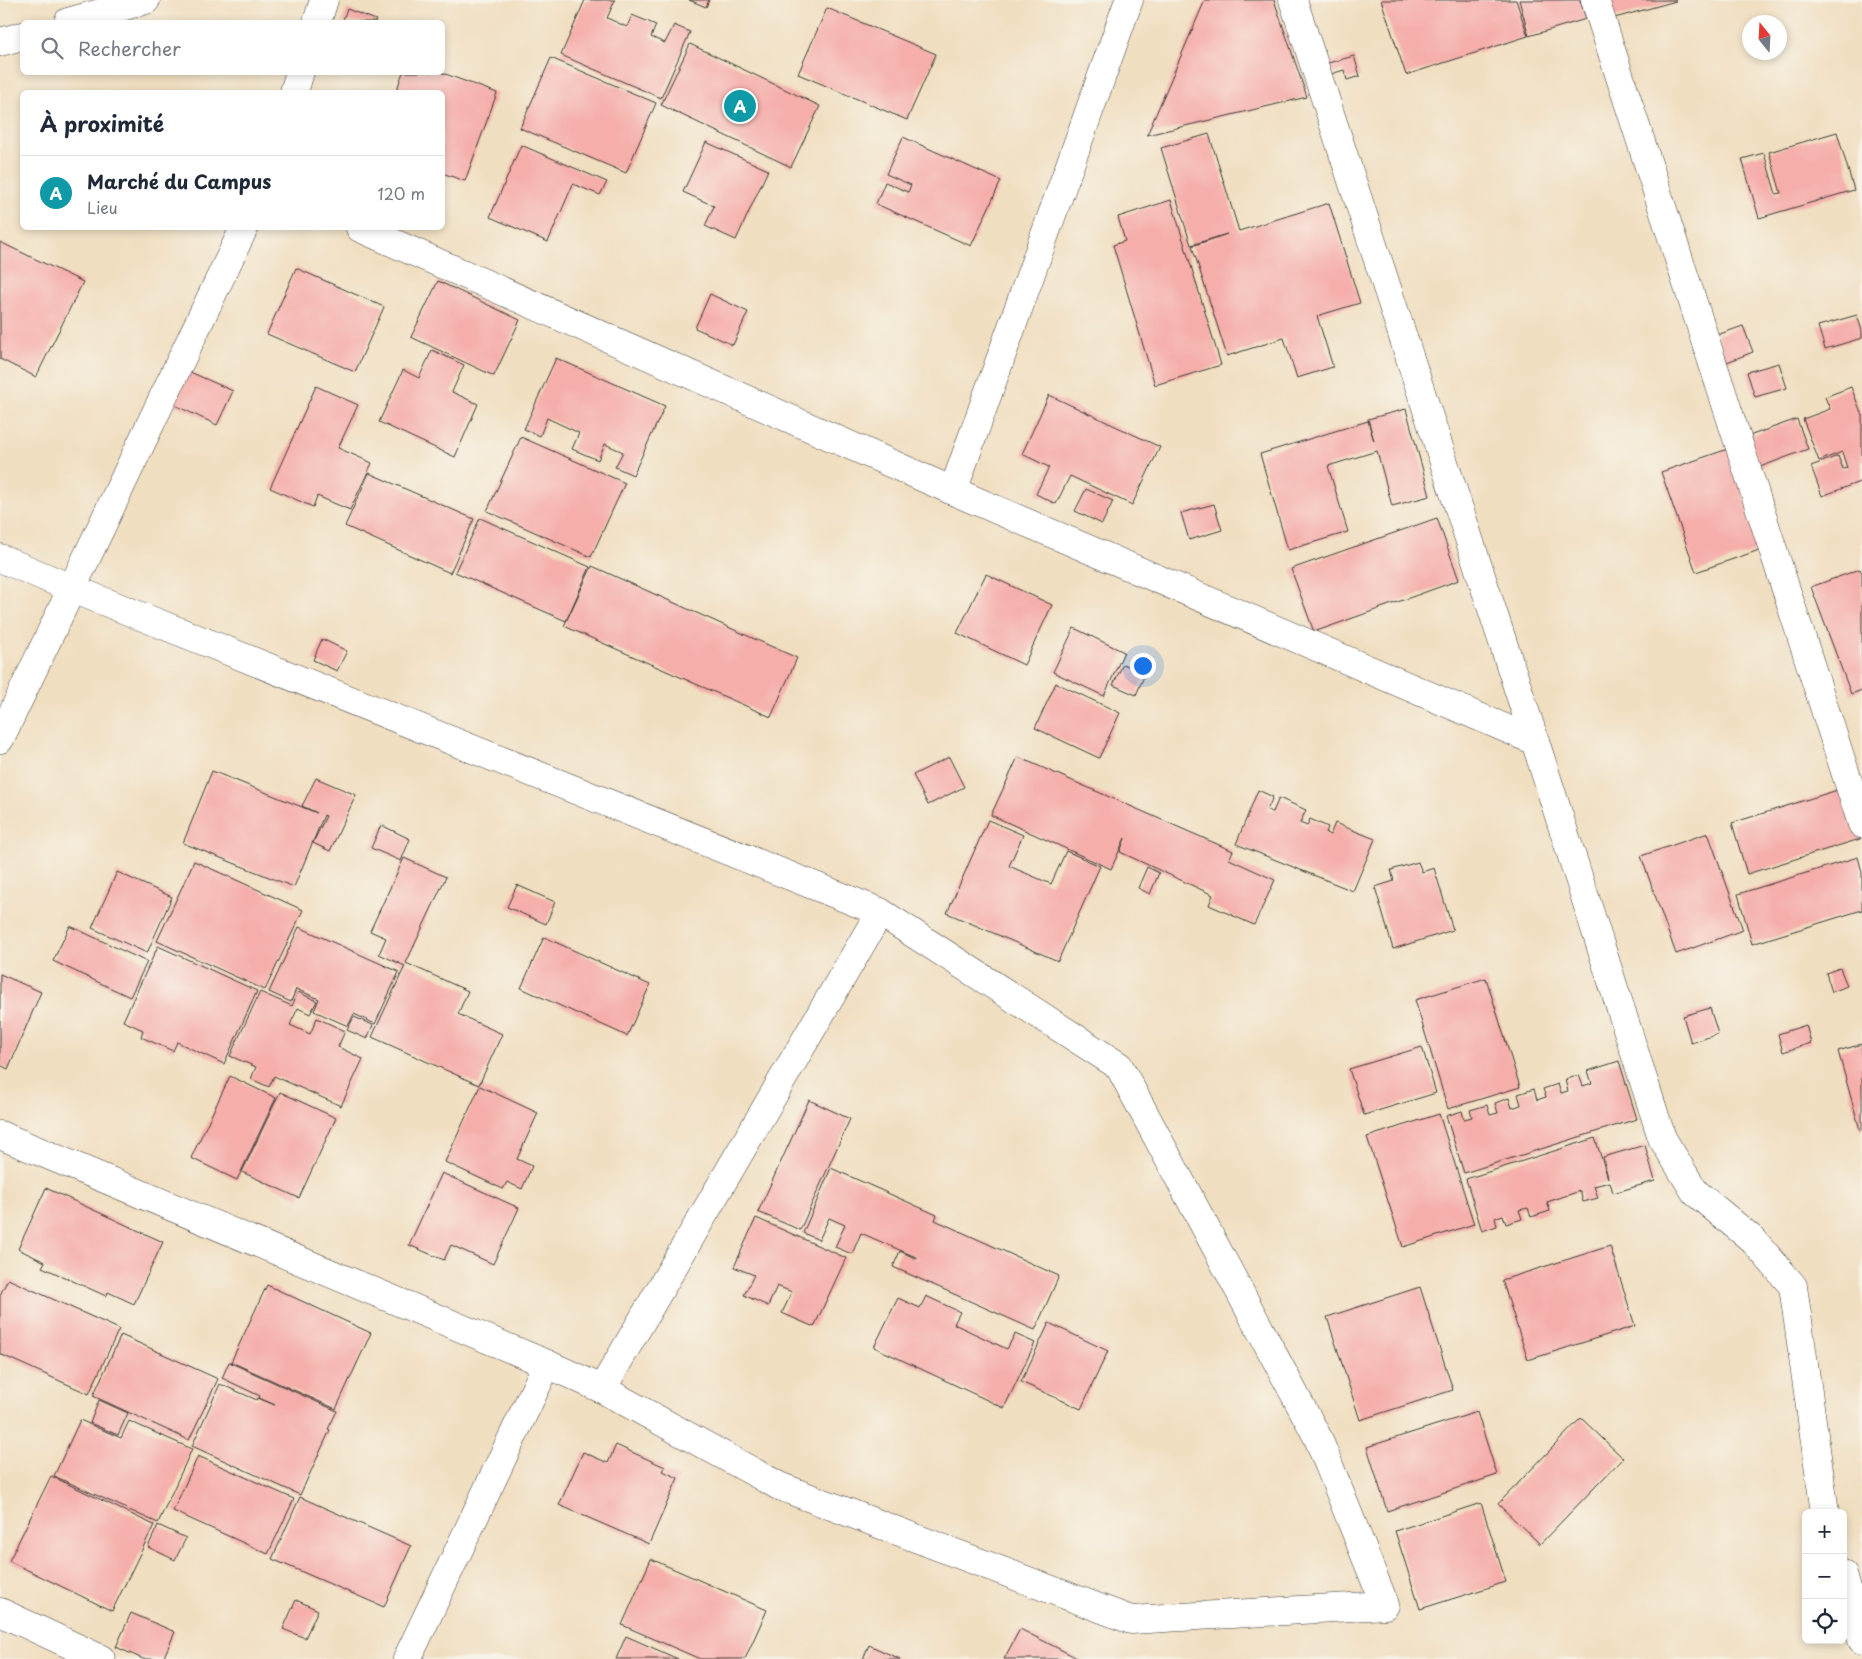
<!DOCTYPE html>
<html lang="fr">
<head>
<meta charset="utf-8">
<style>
	:root { --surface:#fff; --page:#f2f2f3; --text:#1f2937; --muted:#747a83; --line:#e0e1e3; --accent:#1f6fb2 }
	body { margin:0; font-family:"Playpen Sans",sans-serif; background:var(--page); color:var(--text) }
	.controls { position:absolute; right:15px; bottom:15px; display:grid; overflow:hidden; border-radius:8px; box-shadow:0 2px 8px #0003 }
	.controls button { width:45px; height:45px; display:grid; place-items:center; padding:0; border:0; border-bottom:1px solid var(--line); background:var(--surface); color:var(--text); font:25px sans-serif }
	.compass { position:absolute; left:1742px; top:15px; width:45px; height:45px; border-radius:50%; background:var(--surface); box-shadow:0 2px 8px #0003; rotate:342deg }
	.you { position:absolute; left:1142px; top:665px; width:18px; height:18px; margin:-12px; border:4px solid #fff; border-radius:50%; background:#1a73e8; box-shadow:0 0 0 8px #1a73e833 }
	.badge { display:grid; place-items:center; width:32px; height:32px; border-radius:50%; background:var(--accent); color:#fff; font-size:16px; font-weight:700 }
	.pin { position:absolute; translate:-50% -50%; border:2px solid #fff; box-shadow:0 1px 5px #0006 }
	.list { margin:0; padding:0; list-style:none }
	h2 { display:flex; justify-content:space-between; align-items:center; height:65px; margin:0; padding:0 20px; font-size:21px }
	h2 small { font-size:16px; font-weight:400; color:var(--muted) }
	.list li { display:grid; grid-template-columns:32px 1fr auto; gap:15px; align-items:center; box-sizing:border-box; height:75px; padding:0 20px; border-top:1px solid var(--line) }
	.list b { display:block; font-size:19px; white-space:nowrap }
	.list p { margin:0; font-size:16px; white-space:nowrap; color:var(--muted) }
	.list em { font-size:16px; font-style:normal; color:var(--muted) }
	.icon { flex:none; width:28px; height:28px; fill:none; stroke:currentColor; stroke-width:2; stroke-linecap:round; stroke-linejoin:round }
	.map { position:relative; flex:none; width:1862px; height:1659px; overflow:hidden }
	.search { position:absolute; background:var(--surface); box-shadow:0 2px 8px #0003; left:20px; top:20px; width:425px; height:55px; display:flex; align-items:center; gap:12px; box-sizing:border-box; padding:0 18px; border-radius:8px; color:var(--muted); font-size:19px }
	.panel { position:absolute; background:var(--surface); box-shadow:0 2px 8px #0003; left:20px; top:90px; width:425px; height:140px; border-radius:8px }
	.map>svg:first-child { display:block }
	.building { fill:#f5aeaa }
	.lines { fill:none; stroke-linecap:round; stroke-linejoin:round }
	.minor-casing { stroke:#3c3935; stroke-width:29 }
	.minor { stroke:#fff; stroke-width:28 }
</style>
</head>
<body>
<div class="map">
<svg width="1862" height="1659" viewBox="0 0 1862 1659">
	<rect width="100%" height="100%" fill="#f7f3e8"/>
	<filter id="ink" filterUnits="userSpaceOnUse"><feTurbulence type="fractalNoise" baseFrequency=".02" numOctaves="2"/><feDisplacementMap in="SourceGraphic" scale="10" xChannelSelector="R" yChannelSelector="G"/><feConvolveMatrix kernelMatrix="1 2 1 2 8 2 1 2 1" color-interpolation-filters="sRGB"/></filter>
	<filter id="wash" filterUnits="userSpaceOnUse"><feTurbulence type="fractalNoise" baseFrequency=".0096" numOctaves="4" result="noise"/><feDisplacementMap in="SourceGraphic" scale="20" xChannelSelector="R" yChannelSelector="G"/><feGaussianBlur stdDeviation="1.12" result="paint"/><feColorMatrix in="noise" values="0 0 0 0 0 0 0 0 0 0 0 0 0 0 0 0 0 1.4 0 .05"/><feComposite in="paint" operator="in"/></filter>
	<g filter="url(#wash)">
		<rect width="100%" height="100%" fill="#f0dec0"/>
		<g id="blocks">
			<g class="building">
				<polygon points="585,0 615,0 607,18 627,27 632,15 656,25 651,37 665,43 674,25 690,32 661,98 561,55"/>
				<polygon points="689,0 709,0 706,7"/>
				<polygon points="1205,0 1274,0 1307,97 1147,135"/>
				<polygon points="1381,0 1516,0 1528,36 1406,75"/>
				<polygon points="1519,0 1580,0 1586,19 1529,36"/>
				<polygon points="1606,0 1675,0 1676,1 1611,19"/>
				<polygon points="827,8 936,54 907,120 798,74"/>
				<polygon points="347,9 376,20 375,22 342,22"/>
				<polygon points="690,44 820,106 791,167 661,105"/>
				<polygon points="1354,56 1360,76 1347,80 1344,70 1331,74 1328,63"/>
				<polygon points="551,58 656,103 626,173 520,128"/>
				<polygon points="403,72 440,72 497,93 465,181 442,173 442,92 396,92"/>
				<polygon points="1837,132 1854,190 1759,218 1742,159 1764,153 1776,194 1781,193 1769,152"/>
				<polygon points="1209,134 1239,231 1329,203 1360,303 1317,316 1333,367 1297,378 1284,338 1227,356 1192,246 1227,234 1191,245 1161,148"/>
				<polygon points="903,137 1001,181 971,246 876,204 885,182 908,192 911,185 886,174"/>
				<polygon points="706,142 768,170 736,240 705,226 714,206 683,192"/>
				<polygon points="521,145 607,182 600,195 573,184 548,242 490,217"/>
				<polygon points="1171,200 1221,365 1155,385 1113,245 1125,241 1118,217"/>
				<polygon points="0,242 83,282 36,377 0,359"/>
				<polygon points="296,268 384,307 355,372 267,334"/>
				<polygon points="438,281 520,320 494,376 411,337"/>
				<polygon points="710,294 748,312 733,345 695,328"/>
				<polygon points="1857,315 1862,331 1862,338 1825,349 1818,326"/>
				<polygon points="1743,326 1753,352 1727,362 1717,335"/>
				<polygon points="432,350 464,365 452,392 478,404 455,457 379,422 403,370 419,378"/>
				<polygon points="556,358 665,406 633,475 615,467 623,452 605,444 598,460 572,449 579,433 547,418 540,436 524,429"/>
				<polygon points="1779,363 1787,388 1755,397 1747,372"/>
				<polygon points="181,368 233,391 217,425 166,401"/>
				<polygon points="316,386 358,405 338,448 372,463 350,510 317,496 313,507 270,488"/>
				<polygon points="1851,387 1862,415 1862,481 1822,496 1811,466 1838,456 1843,469 1847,468 1842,452 1819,461 1803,419 1830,409 1825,397"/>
				<polygon points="1049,395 1160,447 1132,505 1070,476 1056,504 1036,494 1049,467 1022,454"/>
				<polygon points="1406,409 1430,496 1392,506 1377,451 1328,466 1348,532 1288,550 1260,454 1368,421 1374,441 1368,419"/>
				<polygon points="1797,419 1808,449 1760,467 1749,436"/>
				<polygon points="521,437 625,483 591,557 487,511"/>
				<polygon points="1728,449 1762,549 1696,572 1661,472"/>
				<polygon points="369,473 474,519 450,573 345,526"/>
				<polygon points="1086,489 1113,501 1102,524 1075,511"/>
				<polygon points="1214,504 1222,530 1189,540 1181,513"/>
				<polygon points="480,518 590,567 566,621 455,572"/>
				<polygon points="1437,518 1459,580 1314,632 1291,569"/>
				<polygon points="592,566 797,658 771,717 564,626"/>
				<polygon points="1860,569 1862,573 1862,690 1851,694 1811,587"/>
				<polygon points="986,574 1052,605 1024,665 957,633"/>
				<polygon points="1074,628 1124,652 1104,696 1053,672"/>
				<polygon points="322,639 347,651 337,671 313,660"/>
				<polygon points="1123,664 1145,674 1136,695 1113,685"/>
				<polygon points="1056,683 1120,713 1099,758 1035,728"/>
				<polygon points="949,757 964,787 928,805 913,775"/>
				<polygon points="1018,757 1233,851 1229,859 1275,880 1254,925 1209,905 1213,895 1120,852 1125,838 1111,869 991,815"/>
				<polygon points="212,771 317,813 302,806 316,778 356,795 330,851 313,843 326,816 324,815 294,887 183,843"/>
				<polygon points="1844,788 1860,839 1747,874 1732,823"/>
				<polygon points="1258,790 1273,797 1267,810 1273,812 1279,798 1306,810 1300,823 1307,826 1310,819 1328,827 1326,833 1330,835 1335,823 1375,839 1353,891 1236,844"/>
				<polygon points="988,820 1023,835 1009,866 1051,884 1066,851 1100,866 1058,961 947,913"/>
				<polygon points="381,825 410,839 401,861 371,848"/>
				<polygon points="1708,833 1743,930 1676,954 1641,856"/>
				<polygon points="1858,857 1862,872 1862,910 1752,944 1738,894"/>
				<polygon points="404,858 446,877 406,963 468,991 458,1014 502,1034 479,1085 372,1037 405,966 379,954 386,938 370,931"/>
				<polygon points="194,861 303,910 265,990 157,941"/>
				<polygon points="1418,862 1422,872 1434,868 1453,930 1393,949 1375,887 1394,881 1391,870"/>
				<polygon points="1147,867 1159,873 1150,894 1138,888"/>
				<polygon points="117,872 172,897 147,953 92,928"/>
				<polygon points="517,885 555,902 546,924 507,907"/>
				<polygon points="70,926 147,962 130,997 53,961"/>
				<polygon points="299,927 399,972 375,1024 354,1014 348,1026 314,1011 319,999 296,989 291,1002 269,992"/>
				<polygon points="544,937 650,985 627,1036 521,988"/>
				<polygon points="158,946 257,991 224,1064 177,1042 173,1051 141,1037 143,1030 123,1021"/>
				<polygon points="1840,968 1847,986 1832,992 1826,973"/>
				<polygon points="0,974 41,992 8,1069 0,1065"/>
				<polygon points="1486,978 1520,1087 1448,1109 1415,1000"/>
				<polygon points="260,992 292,1006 298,992 317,1001 310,1014 298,1008 290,1025 310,1034 317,1018 345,1031 338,1047 363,1059 341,1106 274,1076 269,1087 251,1079 256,1067 230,1056"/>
				<polygon points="1710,1008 1718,1034 1691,1043 1683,1016"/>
				<polygon points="354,1017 373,1025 367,1039 347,1030"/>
				<polygon points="1806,1025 1811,1043 1783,1052 1778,1034"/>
				<polygon points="1862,1044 1862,1129 1860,1130 1838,1051"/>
				<polygon points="1422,1047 1436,1093 1364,1115 1349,1069"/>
				<polygon points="1619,1061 1637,1119 1464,1173 1446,1116 1462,1111 1464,1119 1472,1117 1470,1110 1487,1105 1490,1115 1498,1113 1495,1103 1509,1098 1512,1108 1521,1105 1518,1094 1534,1089 1537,1100 1546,1097 1543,1089 1558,1084 1561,1093 1568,1091 1565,1080 1579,1075 1583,1086 1592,1083 1588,1071"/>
				<polygon points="230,1076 276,1098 237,1180 191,1158"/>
				<polygon points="480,1086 538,1113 517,1159 532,1166 522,1189 507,1182 503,1189 445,1162"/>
				<polygon points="280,1092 336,1118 299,1198 242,1172"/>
				<polygon points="809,1100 850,1119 800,1230 758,1212"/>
				<polygon points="1439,1114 1474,1224 1403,1247 1367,1137"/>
				<polygon points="1595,1138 1608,1178 1603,1157 1645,1145 1655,1181 1613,1193 1610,1182 1594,1186 1598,1198 1583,1202 1580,1191 1547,1202 1550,1211 1531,1217 1528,1208 1519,1210 1522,1219 1506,1224 1503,1215 1495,1218 1497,1226 1482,1231 1466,1179"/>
				<polygon points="831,1168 937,1215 935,1220 1059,1276 1035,1330 893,1267 900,1251 917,1259 918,1258 861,1233 852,1254 835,1247 845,1225 829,1218 819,1240 803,1233"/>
				<polygon points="442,1173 519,1208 493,1264 451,1245 444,1260 409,1245"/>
				<polygon points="46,1188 163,1242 134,1304 108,1292 106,1296 42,1267 45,1262 18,1249"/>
				<polygon points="756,1218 846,1258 814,1327 782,1313 792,1292 777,1286 768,1306 744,1295 754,1275 734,1267"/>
				<polygon points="1610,1246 1635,1326 1528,1360 1502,1280"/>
				<polygon points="8,1279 119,1329 89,1394 0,1354 0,1295"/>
				<polygon points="267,1285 371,1333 336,1409 231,1362"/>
				<polygon points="1420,1287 1453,1390 1360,1420 1327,1317"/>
				<polygon points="926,1296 960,1312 954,1324 1007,1349 1015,1334 1035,1343 1004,1408 874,1347 898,1298 920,1308"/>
				<polygon points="1049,1323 1108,1351 1081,1409 1021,1382"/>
				<polygon points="121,1335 218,1379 189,1440 93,1396"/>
				<polygon points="229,1362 337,1411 328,1429 330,1430 300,1495 192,1446 220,1384 257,1400 258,1398 275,1405 259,1398 260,1396 222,1378"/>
				<polygon points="99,1400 128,1413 118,1435 90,1423"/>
				<polygon points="1477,1412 1497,1475 1387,1511 1367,1447"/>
				<polygon points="1581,1418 1623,1458 1540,1544 1498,1504"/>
				<polygon points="80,1420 121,1438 129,1421 192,1449 158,1523 54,1476"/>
				<polygon points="616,1445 665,1467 663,1471 678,1478 649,1544 559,1505 583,1452 608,1463"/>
				<polygon points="198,1456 294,1499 268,1554 173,1511"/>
				<polygon points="51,1476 154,1525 112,1611 9,1561"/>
				<polygon points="300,1497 411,1546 384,1607 272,1559"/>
				<polygon points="1481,1503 1506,1582 1420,1609 1395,1531"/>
				<polygon points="158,1525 186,1538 175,1560 148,1547"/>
				<polygon points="651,1559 767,1610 745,1659 700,1659 622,1625"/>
				<polygon points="296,1600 318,1610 305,1638 283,1629"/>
				<polygon points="131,1613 175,1632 163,1659 143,1659 116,1647"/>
				<polygon points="1020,1629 1079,1659 1004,1659"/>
				<polygon points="626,1636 678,1659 616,1659"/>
				<polygon points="869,1645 900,1659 863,1659"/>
			</g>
		</g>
	</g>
	<g filter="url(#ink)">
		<use href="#blocks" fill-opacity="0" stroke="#3c3935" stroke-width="1"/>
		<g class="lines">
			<defs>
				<g id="minor">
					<polyline points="1293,0 1535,741 1662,1138 1695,1192 1753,1240 1793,1286 1825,1513"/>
					<polyline points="1595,0 1862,824"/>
					<polyline points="68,22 146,0"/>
					<polyline points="317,22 324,0"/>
					<polyline points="0,42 22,36"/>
					<polyline points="294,92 300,72"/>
					<polyline points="360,228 953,491 1535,741"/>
					<polyline points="953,491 1129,0"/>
					<polyline points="0,558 73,589 880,912 1119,1066 1318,1438 1385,1605 1131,1620 779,1486 602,1389 547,1364 0,1135"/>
					<polyline points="0,739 244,228"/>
					<polyline points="602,1389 880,912"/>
					<polyline points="1843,1574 1862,1640"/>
					<polyline points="0,1612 101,1659"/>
					<polyline points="407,1659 547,1364"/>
				</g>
			</defs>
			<use href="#minor" class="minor-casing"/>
			<use href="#minor" class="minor"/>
		</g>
	</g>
</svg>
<div class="controls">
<button>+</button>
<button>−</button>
<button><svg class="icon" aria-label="locate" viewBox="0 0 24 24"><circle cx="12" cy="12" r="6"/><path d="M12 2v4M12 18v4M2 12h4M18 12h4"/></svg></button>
</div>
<svg class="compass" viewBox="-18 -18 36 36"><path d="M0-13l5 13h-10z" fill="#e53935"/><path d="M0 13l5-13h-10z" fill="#747a83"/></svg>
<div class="you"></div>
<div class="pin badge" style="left:740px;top:106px;background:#0f9aa8">A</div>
<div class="search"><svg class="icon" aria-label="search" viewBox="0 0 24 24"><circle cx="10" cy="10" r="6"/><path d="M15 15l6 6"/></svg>Rechercher</div>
<section class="panel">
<h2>À proximité<small></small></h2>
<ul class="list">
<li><span class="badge" style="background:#0f9aa8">A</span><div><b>Marché du Campus</b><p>Lieu</p></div><em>120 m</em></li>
</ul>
</section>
</div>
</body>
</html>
